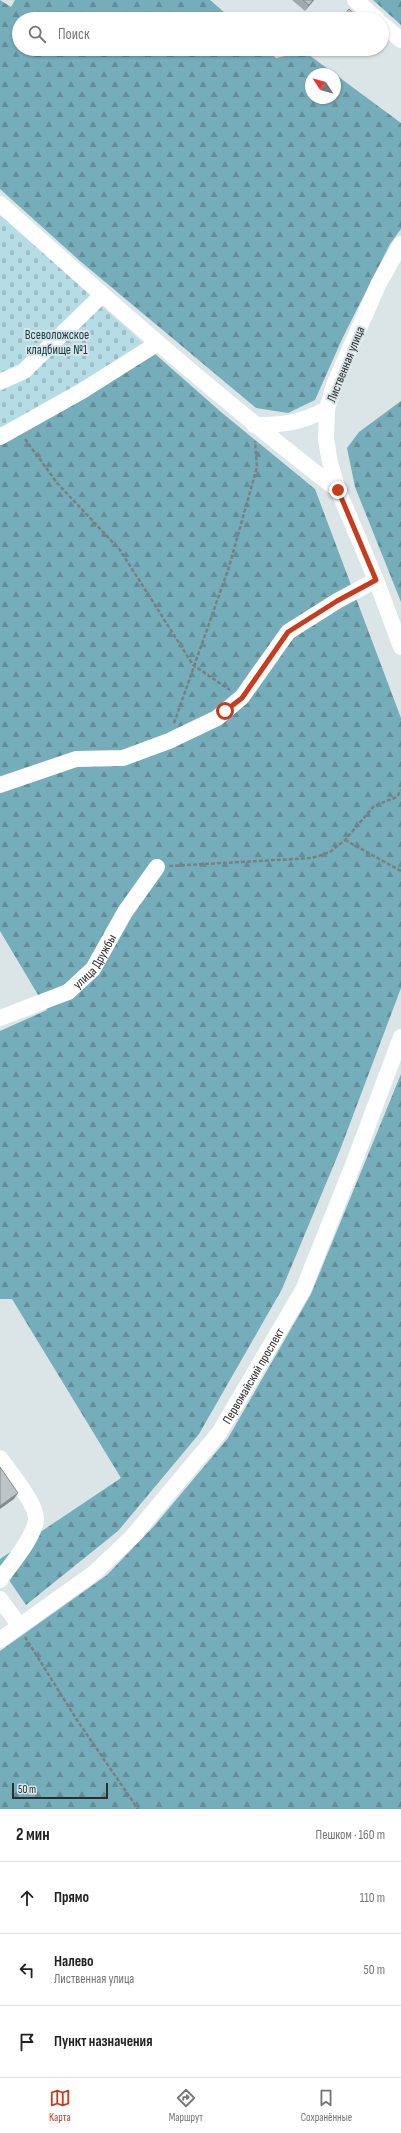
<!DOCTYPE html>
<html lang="ru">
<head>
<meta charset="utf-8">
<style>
	:root { --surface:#fff; --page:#f6f6f6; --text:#222; --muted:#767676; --line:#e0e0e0; --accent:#c63c1d }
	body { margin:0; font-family:"Sofia Sans Condensed",sans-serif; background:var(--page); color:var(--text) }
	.compass { position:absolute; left:305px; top:68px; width:36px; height:36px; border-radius:50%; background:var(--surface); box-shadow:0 1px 3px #0004; rotate:306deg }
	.scale { position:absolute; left:12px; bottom:10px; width:96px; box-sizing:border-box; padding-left:4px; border:2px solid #2b2e2f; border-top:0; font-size:11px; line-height:14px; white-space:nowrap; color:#2b2e2f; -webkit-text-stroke:3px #dbe5e7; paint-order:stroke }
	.stop { position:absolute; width:12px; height:12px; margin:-9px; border:3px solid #c63c1d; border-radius:50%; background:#fff }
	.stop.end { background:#c63c1d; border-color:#fff; box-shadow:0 1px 4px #0008 }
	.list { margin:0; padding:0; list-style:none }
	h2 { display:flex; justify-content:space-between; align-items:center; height:52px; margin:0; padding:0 16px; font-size:17px }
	h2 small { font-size:13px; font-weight:400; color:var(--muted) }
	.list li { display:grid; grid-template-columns:26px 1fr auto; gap:12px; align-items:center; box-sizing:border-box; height:72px; padding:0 16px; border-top:1px solid var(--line) }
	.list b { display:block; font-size:15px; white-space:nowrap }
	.list p { margin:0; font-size:13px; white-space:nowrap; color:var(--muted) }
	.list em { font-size:13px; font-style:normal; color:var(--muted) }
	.icon { flex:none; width:22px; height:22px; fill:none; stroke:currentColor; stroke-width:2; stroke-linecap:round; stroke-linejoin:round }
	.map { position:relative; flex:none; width:401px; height:1809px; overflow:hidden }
	.search { position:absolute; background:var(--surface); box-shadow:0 1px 3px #0004; left:12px; right:12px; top:12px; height:44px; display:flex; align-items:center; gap:10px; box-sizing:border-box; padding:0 14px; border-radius:22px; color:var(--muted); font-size:15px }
	.sheet { height:268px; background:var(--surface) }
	nav { display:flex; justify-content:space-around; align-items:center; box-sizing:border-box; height:56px; border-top:1px solid var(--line); background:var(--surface); font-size:11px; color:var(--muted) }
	nav a { display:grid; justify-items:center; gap:2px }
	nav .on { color:var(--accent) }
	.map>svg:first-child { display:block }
	.forest { fill:url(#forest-firs); fill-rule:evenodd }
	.cemetery { fill:url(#cemetery-stones) }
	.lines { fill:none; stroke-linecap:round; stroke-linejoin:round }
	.path { stroke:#7a8082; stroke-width:2.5; stroke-dasharray:4 2; stroke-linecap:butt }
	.minor { stroke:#fff; stroke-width:16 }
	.wall { fill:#a1a9ab }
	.shaded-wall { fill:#838a8b }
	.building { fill:#bbc5c7; stroke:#838a8b }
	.route { stroke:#c63c1d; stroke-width:5 }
	.labels { text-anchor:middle; stroke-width:4; stroke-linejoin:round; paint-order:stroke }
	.park-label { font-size:13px; fill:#10434d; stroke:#dbe5e7 }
	.street-label { font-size:13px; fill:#2b2e2f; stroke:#dbe5e7 }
</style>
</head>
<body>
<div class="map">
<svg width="401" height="1809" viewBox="0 0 401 1809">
	<defs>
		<pattern id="forest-firs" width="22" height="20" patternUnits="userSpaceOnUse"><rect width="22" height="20" fill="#76adba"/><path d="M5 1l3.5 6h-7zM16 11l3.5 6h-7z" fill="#618d98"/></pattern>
		<pattern id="cemetery-stones" width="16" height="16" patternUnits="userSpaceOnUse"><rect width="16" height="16" fill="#b6dde6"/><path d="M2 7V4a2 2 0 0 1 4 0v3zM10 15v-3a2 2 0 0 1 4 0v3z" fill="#9dbec6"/></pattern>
	</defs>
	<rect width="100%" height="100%" fill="#dbe5e7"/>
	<g class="forest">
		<path d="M 0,0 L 11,7 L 15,0 L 210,0 L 232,19 L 19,19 L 19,49 L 265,49 L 276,58 L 305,52 L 401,123 L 401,229 L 390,244 L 343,337 L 315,400 L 288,413 L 256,408 L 80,261 L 0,189 ZM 311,74 L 335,74 L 335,98 L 311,98 Z"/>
		<polygon points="373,0 401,0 401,25"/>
		<polygon points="154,353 221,412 315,489 401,718 401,988 340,1150 282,1289 199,1434 118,1531 26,1605 0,1567 0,1559 121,1478 12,1299 0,1299 0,1031 47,1010 0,931 0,440"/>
		<polygon points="401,401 401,602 355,487 347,448 359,432"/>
		<polygon points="401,1074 401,1809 0,1809 0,1651 107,1575 154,1526 228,1438 311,1294"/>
	</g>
	<polygon class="cemetery" points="0,214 154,353 0,440"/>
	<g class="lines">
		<g class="path">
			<polyline points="25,439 58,484 120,550 193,665 230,690"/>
			<polyline points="174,723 229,567 257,467 255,441"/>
			<polyline points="345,840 401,871"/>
			<polyline points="169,866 312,858 330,852 345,840 374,806 397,797 401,790"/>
			<polyline points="25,1637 77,1720 138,1809"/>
		</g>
		<g class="minor">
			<polyline points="355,0 377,19"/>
			<polyline points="382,24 401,40"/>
			<path d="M 0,204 C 110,302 221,400 338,490"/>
			<polyline points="401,244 379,283 334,385 327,409 326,439 330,463 338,490 376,580 401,647"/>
			<polyline points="0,382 24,371 102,295"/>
			<path d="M 254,425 C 283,425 301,423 327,409"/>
			<polyline points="0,437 82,391 158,343"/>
			<polyline points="0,785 76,759 123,758 169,741 217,718 242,697 288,632 337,601 376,580"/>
			<path id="s1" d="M 0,1018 L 68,992 L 93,969 L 125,912 L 157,867"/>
			<path d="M 0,1458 C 9,1471 37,1504 36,1519 C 35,1537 10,1565 0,1580"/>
			<polyline points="0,1599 20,1626"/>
			<path id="s2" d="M 0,1640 L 94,1573 L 132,1537 L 219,1433 L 303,1290 L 353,1165 L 401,1037"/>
		</g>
	</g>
	<polygon class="wall" points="292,0 314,0 305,11"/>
	<g class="shaded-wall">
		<polygon points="313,0 314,0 305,11 309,5"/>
		<polygon points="18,1493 14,1499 0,1509 0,1506"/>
	</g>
	<g class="building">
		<polygon points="303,0 313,0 309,5"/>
		<polygon points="349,9 360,19 341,19"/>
		<polygon points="0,1467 18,1493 0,1506"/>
	</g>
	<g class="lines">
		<polyline class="route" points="225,711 242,698 288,632 337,601 376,580 338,490"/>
	</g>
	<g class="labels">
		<g class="park-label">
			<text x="57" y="339">Всеволожское<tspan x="57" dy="15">кладбище №1</tspan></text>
		</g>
		<g class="street-label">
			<text transform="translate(345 364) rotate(-68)" y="5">Лиственная улица</text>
			<text dy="5" stroke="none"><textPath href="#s1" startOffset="114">улица Дружбы</textPath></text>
			<text dy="5" stroke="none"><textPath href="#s2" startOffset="370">Первомайский проспект</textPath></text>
		</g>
	</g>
</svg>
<svg class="compass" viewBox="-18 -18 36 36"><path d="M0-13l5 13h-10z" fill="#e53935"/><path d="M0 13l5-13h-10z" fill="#767676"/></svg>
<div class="scale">50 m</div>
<div class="stop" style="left:225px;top:711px"></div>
<div class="stop end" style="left:338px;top:490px"></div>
<div class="search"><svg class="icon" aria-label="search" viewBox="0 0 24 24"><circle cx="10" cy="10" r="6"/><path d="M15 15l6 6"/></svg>Поиск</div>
</div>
<section class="sheet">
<h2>2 мин<small>Пешком · 160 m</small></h2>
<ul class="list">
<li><svg class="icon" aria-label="ahead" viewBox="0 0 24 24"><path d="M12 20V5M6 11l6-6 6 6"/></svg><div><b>Прямо</b></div><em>110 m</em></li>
<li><svg class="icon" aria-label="left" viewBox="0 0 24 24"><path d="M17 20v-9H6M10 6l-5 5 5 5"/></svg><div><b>Налево</b><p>Лиственная улица</p></div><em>50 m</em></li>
<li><svg class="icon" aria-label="arrive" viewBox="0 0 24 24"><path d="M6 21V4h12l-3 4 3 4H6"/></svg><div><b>Пункт назначения</b></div></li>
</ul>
</section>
<nav>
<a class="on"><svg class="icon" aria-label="map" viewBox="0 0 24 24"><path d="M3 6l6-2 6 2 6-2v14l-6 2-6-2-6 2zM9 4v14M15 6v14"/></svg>Карта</a>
<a><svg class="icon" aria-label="directions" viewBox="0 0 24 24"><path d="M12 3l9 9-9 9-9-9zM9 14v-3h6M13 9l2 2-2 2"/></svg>Маршрут</a>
<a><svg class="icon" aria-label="saved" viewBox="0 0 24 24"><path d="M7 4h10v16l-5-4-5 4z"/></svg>Сохранённые</a>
</nav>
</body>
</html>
